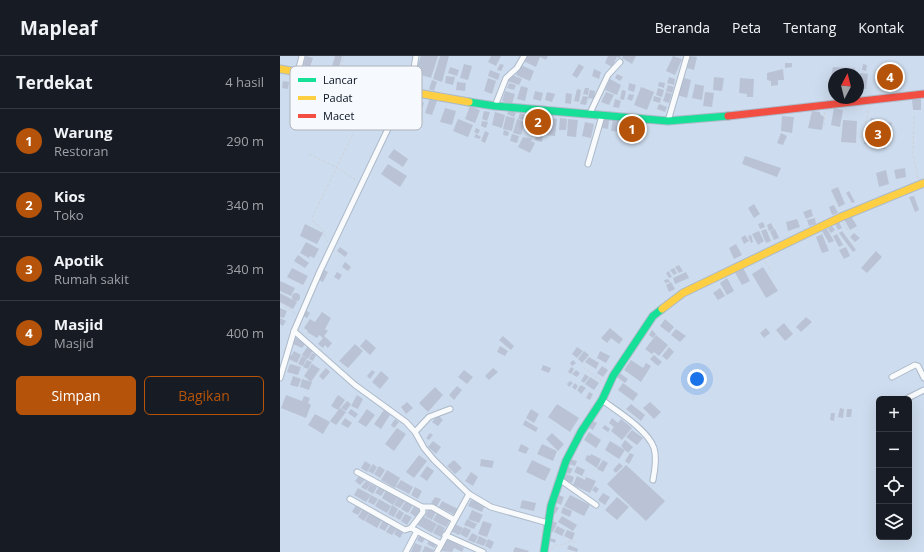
<!DOCTYPE html>
<html lang="id">
<head>
<meta charset="utf-8">
<style>
	:root { --surface:#171b24; --page:#242831; --text:#f1f3f6; --muted:#9ea1a6; --line:#363941; --accent:#b45309 }
	body { margin:0; font-family:"Open Sans",sans-serif; background:var(--page); color:var(--text) }
	.controls { position:absolute; right:12px; bottom:12px; display:grid; overflow:hidden; border-radius:6px; box-shadow:0 4px 16px #0002 }
	.controls button { width:36px; height:36px; display:grid; place-items:center; padding:0; border:0; border-bottom:1px solid var(--line); background:var(--surface); color:var(--text); font:20px sans-serif }
	.compass { position:absolute; left:548px; top:12px; width:36px; height:36px; border-radius:50%; background:var(--surface); box-shadow:0 4px 16px #0002; rotate:7deg }
	.you { position:absolute; left:417px; top:323px; width:14px; height:14px; margin:-10px; border:3px solid #fff; border-radius:50%; background:#1a73e8; box-shadow:0 0 0 6px #1a73e833 }
	.badge { display:grid; place-items:center; width:26px; height:26px; border-radius:50%; background:var(--accent); color:#fff; font-size:13px; font-weight:700 }
	.pin { position:absolute; translate:-50% -50%; border:2px solid #fff; box-shadow:0 1px 4px #0006 }
	.list { margin:0; padding:0; list-style:none }
	h2 { display:flex; justify-content:space-between; align-items:center; height:52px; margin:0; padding:0 16px; font-size:17px }
	h2 small { font-size:13px; font-weight:400; color:var(--muted) }
	.list li { display:grid; grid-template-columns:26px 1fr auto; gap:12px; align-items:center; box-sizing:border-box; height:64px; padding:0 16px; border-top:1px solid var(--line) }
	.list b { display:block; font-size:15px; white-space:nowrap }
	.list p { margin:0; font-size:13px; white-space:nowrap; color:var(--muted) }
	.list em { font-size:13px; font-style:normal; color:var(--muted) }
	.actions { display:flex; gap:8px; padding:12px 16px }
	.actions a { flex:1; padding:9px 0; border:1px solid var(--accent); border-radius:6px; text-align:center; font-size:14px; color:var(--accent) }
	.actions .main { background:var(--accent); color:#fff }
	.icon { flex:none; width:22px; height:22px; fill:none; stroke:currentColor; stroke-width:2; stroke-linecap:round; stroke-linejoin:round }
	.map { position:relative; flex:none; width:644px; height:496px; overflow:hidden }
	header { display:flex; align-items:center; gap:24px; box-sizing:border-box; height:56px; padding:0 20px; background:var(--surface); border-bottom:1px solid var(--line) }
	header strong { font-size:19px }
	nav { display:flex; gap:22px; margin-inline-start:auto; font-size:14px }
	main { display:flex }
	aside { flex:1; background:var(--surface) }
	.map>svg:first-child { display:block }
	.building { fill:#bac3d6 }
	.lines { fill:none; stroke-linecap:round; stroke-linejoin:round }
	.street-casing { stroke:#acb9c9; stroke-width:7 }
	.fast-casing { stroke:#acb9c9; stroke-width:9 }
	.slow-casing { stroke:#acb9c9; stroke-width:9 }
	.jam-casing { stroke:#acb9c9; stroke-width:9 }
	.path { stroke:#ced3d9; stroke-width:1; stroke-dasharray:3 2; stroke-linecap:butt }
	.street { stroke:#f8fafc; stroke-width:5 }
	.fast { stroke:#16e098; stroke-width:7 }
	.slow { stroke:#ffcf43; stroke-width:7 }
	.jam { stroke:#f24e42; stroke-width:7 }
	.key { fill:#f6f9fe; stroke:#aeb3bb; stroke-width:1 }
	.key-label { font-size:11px; fill:#06111f }
</style>
</head>
<body>
<header>
<strong>Mapleaf</strong>
<nav><a>Beranda</a><a>Peta</a><a>Tentang</a><a>Kontak</a></nav>
</header>
<main>
<aside>
<h2>Terdekat<small>4 hasil</small></h2>
<ul class="list">
<li><span class="badge">1</span><div><b>Warung</b><p>Restoran</p></div><em>290 m</em></li>
<li><span class="badge">2</span><div><b>Kios</b><p>Toko</p></div><em>340 m</em></li>
<li><span class="badge">3</span><div><b>Apotik</b><p>Rumah sakit</p></div><em>340 m</em></li>
<li><span class="badge">4</span><div><b>Masjid</b><p>Masjid</p></div><em>400 m</em></li>
</ul>
<div class="actions"><a class="main">Simpan</a><a>Bagikan</a></div>
</aside>
<div class="map">
<svg width="644" height="496" viewBox="0 0 644 496">
	<rect width="100%" height="100%" fill="#cddcee"/>
	<g class="building">
		<polygon points="26,0 33,2 30,11 23,9"/>
		<polygon points="55,0 62,0 58,15 51,14"/>
		<polygon points="141,0 158,0 151,22 135,17"/>
		<polygon points="160,0 169,0 162,26 153,23"/>
		<polygon points="211,0 221,0 216,10 208,6"/>
		<polygon points="246,0 268,0 266,4 260,1 256,11 243,5"/>
		<polygon points="328,0 341,0 340,2 337,1 332,11 325,7"/>
		<polygon points="343,0 356,0 352,8 342,2"/>
		<polygon points="393,0 402,3 395,19 386,15"/>
		<polygon points="410,0 417,1 414,14 407,12"/>
		<polygon points="505,7 512,7 512,11 505,12"/>
		<polygon points="184,8 192,10 188,24 180,22"/>
		<polygon points="220,8 224,9 221,15 217,14"/>
		<polygon points="299,8 304,11 297,22 292,19"/>
		<polygon points="583,8 587,9 586,15 582,14"/>
		<polygon points="241,9 254,15 250,25 236,19"/>
		<polygon points="170,11 179,14 177,20 168,17"/>
		<polygon points="553,11 575,12 574,18 554,18 554,20 551,20"/>
		<polygon points="314,13 321,16 319,23 312,20"/>
		<polygon points="503,13 504,24 498,24 498,29 491,30 491,25 487,24 487,17"/>
		<polygon points="605,13 614,13 615,28 606,29"/>
		<polygon points="210,14 220,18 218,24 208,20"/>
		<polygon points="580,17 588,18 586,33 578,32"/>
		<polygon points="230,18 242,23 239,29 227,25"/>
		<polygon points="337,18 343,21 340,25 335,22"/>
		<polygon points="166,20 175,21 173,29 165,27"/>
		<polygon points="389,21 395,23 394,29 387,27"/>
		<polygon points="401,21 411,24 407,42 397,39"/>
		<polygon points="434,21 444,22 442,35 433,34"/>
		<polygon points="208,22 216,25 212,38 204,35"/>
		<polygon points="460,22 474,23 473,41 467,41 467,38 459,37"/>
		<polygon points="330,23 341,29 337,39 325,34"/>
		<polygon points="152,24 157,26 154,35 149,33"/>
		<polygon points="3,25 9,26 8,33 2,32"/>
		<polygon points="177,26 186,27 185,35 176,34"/>
		<polygon points="379,26 385,27 384,32 378,30"/>
		<polygon points="229,27 236,29 234,34 227,32"/>
		<polygon points="349,27 356,29 354,36 348,34"/>
		<polygon points="415,28 424,30 422,44 412,42"/>
		<polygon points="388,29 394,31 392,37 386,35"/>
		<polygon points="241,30 248,32 245,45 237,43"/>
		<polygon points="361,31 374,36 367,54 354,49"/>
		<polygon points="305,32 309,32 308,39 303,38"/>
		<polygon points="378,32 384,34 382,41 376,39"/>
		<polygon points="297,33 301,34 299,46 294,45"/>
		<polygon points="310,34 315,35 314,43 308,42"/>
		<polygon points="342,34 346,35 344,44 340,43"/>
		<polygon points="225,35 235,38 232,48 222,45"/>
		<polygon points="255,35 263,37 261,45 253,43"/>
		<polygon points="267,36 275,38 272,46 265,44"/>
		<polygon points="326,36 334,39 329,49 321,46"/>
		<polygon points="386,36 392,38 389,47 383,45"/>
		<polygon points="425,36 434,37 432,51 423,50"/>
		<polygon points="286,37 292,38 291,48 285,47"/>
		<polygon points="349,38 354,39 352,45 347,43"/>
		<polygon points="303,40 308,41 306,49 300,48"/>
		<polygon points="374,40 381,42 380,47 373,45"/>
		<polygon points="150,42 157,45 152,59 145,57"/>
		<polygon points="641,42 641,54 633,54 632,43"/>
		<polygon points="133,43 144,47 140,58 129,54"/>
		<polygon points="335,43 341,45 339,52 333,51"/>
		<polygon points="379,48 387,51 385,56 377,53"/>
		<polygon points="190,50 200,54 195,67 185,63"/>
		<polygon points="165,52 176,55 172,69 160,66"/>
		<polygon points="554,52 563,54 560,71 551,69"/>
		<polygon points="229,54 236,57 234,61 227,58"/>
		<polygon points="204,55 210,56 207,65 202,63"/>
		<polygon points="532,55 540,56 540,58 544,61 542,74 528,72"/>
		<polygon points="215,56 225,59 222,72 212,69"/>
		<polygon points="240,57 246,59 244,64 238,63"/>
		<polygon points="255,58 264,60 261,74 252,72"/>
		<polygon points="226,60 235,62 232,75 223,73"/>
		<polygon points="502,60 514,61 512,77 501,75"/>
		<polygon points="270,62 277,63 275,80 264,79 264,70 266,71 267,64 270,65"/>
		<polygon points="280,62 287,63 286,74 279,74"/>
		<polygon points="333,62 344,64 343,76 331,75"/>
		<polygon points="352,62 358,66 355,71 358,71 355,83 346,80 347,76 344,75"/>
		<polygon points="591,62 612,67 605,93 584,88"/>
		<polygon points="178,63 193,69 188,81 173,75"/>
		<polygon points="237,63 245,66 241,79 233,77"/>
		<polygon points="288,63 298,64 296,81 287,80"/>
		<polygon points="324,64 329,64 328,73 322,72"/>
		<polygon points="563,64 577,65 576,87 561,86"/>
		<polygon points="202,65 208,66 206,72 201,70"/>
		<polygon points="305,66 314,68 311,82 302,80"/>
		<polygon points="196,72 200,74 198,78 194,76"/>
		<polygon points="224,74 229,76 228,80 223,79"/>
		<polygon points="205,75 209,77 205,87 201,85"/>
		<polygon points="256,76 263,78 262,86 255,84"/>
		<polygon points="501,77 507,80 503,89 497,87"/>
		<polygon points="196,78 201,81 199,83 194,81"/>
		<polygon points="232,78 239,80 237,87 230,85"/>
		<polygon points="243,81 252,83 251,85 255,87 250,97 238,91"/>
		<polygon points="114,93 128,103 123,111 108,101"/>
		<polygon points="465,100 501,112 497,121 462,108"/>
		<polygon points="108,108 127,120 120,131 101,118"/>
		<polygon points="625,112 626,121 616,123 614,114"/>
		<polygon points="606,114 609,128 599,131 596,117"/>
		<polygon points="558,131 565,148 559,151 551,134"/>
		<polygon points="569,135 575,146 572,147 566,137"/>
		<polygon points="634,140 639,154 635,156 629,141"/>
		<polygon points="474,148 480,158 474,162 468,152"/>
		<polygon points="554,149 558,157 552,159 549,151"/>
		<polygon points="531,153 533,160 526,163 523,156"/>
		<polygon points="571,160 577,170 570,174 564,163"/>
		<polygon points="535,162 536,168 529,170 527,164"/>
		<polygon points="517,163 520,171 508,175 506,166"/>
		<polygon points="483,166 485,171 480,173 478,168"/>
		<polygon points="559,166 562,172 558,174 555,168"/>
		<polygon points="491,167 494,173 489,175 487,169"/>
		<polygon points="25,168 43,177 37,188 20,180"/>
		<polygon points="552,170 555,174 551,177 548,173"/>
		<polygon points="486,173 491,185 486,187 481,175"/>
		<polygon points="495,173 499,182 494,184 490,175"/>
		<polygon points="547,173 554,185 549,187 542,175"/>
		<polygon points="479,175 484,185 478,189 472,178"/>
		<polygon points="562,175 576,194 573,196 559,177"/>
		<polygon points="574,177 580,182 575,186 570,181"/>
		<polygon points="542,178 549,195 542,197 536,181"/>
		<polygon points="557,178 563,189 559,191 553,180"/>
		<polygon points="465,179 469,185 464,188 461,182"/>
		<polygon points="471,179 473,186 471,187 468,180"/>
		<polygon points="26,186 39,193 34,202 30,200 29,202 20,197"/>
		<polygon points="456,188 462,199 454,203 449,192"/>
		<polygon points="60,191 68,197 65,201 57,195"/>
		<polygon points="566,191 570,200 564,203 559,194"/>
		<polygon points="596,195 602,201 587,217 581,212"/>
		<polygon points="18,199 29,207 25,212 14,205"/>
		<polygon points="65,206 71,211 68,215 62,211"/>
		<polygon points="399,209 403,215 399,217 395,211"/>
		<polygon points="462,210 470,225 462,229 454,215"/>
		<polygon points="483,211 498,235 486,242 472,218"/>
		<polygon points="12,212 28,220 23,229 7,221"/>
		<polygon points="394,212 397,217 394,219 390,214"/>
		<polygon points="42,213 48,216 43,226 37,223"/>
		<polygon points="389,215 392,221 389,222 386,217"/>
		<polygon points="57,216 62,219 59,224 54,221"/>
		<polygon points="406,216 409,222 395,228 393,222"/>
		<polygon points="447,222 454,235 447,239 440,227"/>
		<polygon points="388,223 390,226 385,227 384,224"/>
		<polygon points="0,225 15,232 11,240 0,235"/>
		<polygon points="391,226 395,233 389,236 386,229"/>
		<polygon points="440,232 445,240 438,244 433,237"/>
		<polygon points="0,237 17,246 13,253 0,246"/>
		<circle cx="16" cy="241" r="4"/>
		<polygon points="0,252 7,255 4,262 0,261"/>
		<polygon points="25,254 30,257 27,262 22,259"/>
		<polygon points="42,256 51,262 45,273 48,275 44,280 52,287 48,292 45,289 43,292 38,288 43,282 39,279 37,282 27,276 28,275 24,272 30,263 35,266"/>
		<polygon points="526,261 532,266 521,276 516,271"/>
		<polygon points="0,262 6,265 3,270 0,268"/>
		<polygon points="385,263 394,271 389,277 380,270"/>
		<polygon points="504,267 513,278 505,285 496,274"/>
		<polygon points="330,272 343,283 339,288 331,282 327,287 321,282"/>
		<polygon points="486,272 490,277 484,282 480,277"/>
		<polygon points="396,273 406,280 400,286 391,279"/>
		<polygon points="372,274 376,278 373,282 369,279"/>
		<polygon points="376,279 388,289 379,300 374,296 372,298 365,293"/>
		<polygon points="223,280 234,290 231,294 219,284"/>
		<polygon points="15,281 25,288 22,292 11,287"/>
		<polygon points="86,283 96,292 90,299 80,290"/>
		<polygon points="75,288 83,295 68,312 59,305"/>
		<polygon points="220,290 228,295 225,300 217,296"/>
		<polygon points="27,291 33,294 28,303 22,299"/>
		<polygon points="297,291 303,295 297,302 292,298"/>
		<polygon points="389,291 394,296 387,304 382,300"/>
		<polygon points="14,295 21,299 17,307 7,302 9,299 11,300"/>
		<polygon points="304,295 309,299 302,307 298,303"/>
		<polygon points="320,295 330,300 326,307 317,302"/>
		<polygon points="32,297 36,299 33,305 29,303"/>
		<polygon points="374,299 382,306 378,310 370,303"/>
		<polygon points="22,300 27,302 23,310 18,308"/>
		<polygon points="309,301 319,307 316,313 305,306"/>
		<polygon points="27,304 32,306 28,313 23,311"/>
		<polygon points="293,304 296,307 292,310 290,307"/>
		<polygon points="351,304 363,312 366,307 371,310 361,326 344,314"/>
		<polygon points="10,308 21,311 18,319 7,316"/>
		<polygon points="32,308 40,313 31,326 24,320"/>
		<polygon points="263,309 271,312 269,317 261,314"/>
		<polygon points="322,310 328,314 323,321 317,317"/>
		<polygon points="291,311 294,313 291,318 288,316"/>
		<polygon points="46,312 50,316 43,324 39,320"/>
		<polygon points="213,312 218,316 209,324 205,320"/>
		<polygon points="92,314 95,316 90,323 87,320"/>
		<polygon points="184,314 193,321 187,328 178,321"/>
		<polygon points="296,314 300,317 297,321 292,318"/>
		<polygon points="101,315 109,322 100,333 92,326"/>
		<polygon points="337,315 348,323 345,327 334,319"/>
		<polygon points="305,318 309,321 304,327 301,325"/>
		<polygon points="13,320 21,323 18,331 10,329"/>
		<polygon points="310,321 319,327 314,334 305,328"/>
		<polygon points="22,323 32,326 29,334 20,331"/>
		<polygon points="290,325 293,327 289,331 287,328"/>
		<polygon points="295,327 298,330 295,334 292,331"/>
		<polygon points="343,327 358,338 353,345 338,334"/>
		<polygon points="301,329 306,332 301,338 297,334"/>
		<polygon points="177,330 182,334 174,344 169,339"/>
		<polygon points="155,331 163,339 148,356 139,347"/>
		<polygon points="309,336 313,338 310,344 306,342"/>
		<polygon points="6,339 22,345 24,340 30,342 28,347 31,349 26,362 1,352"/>
		<polygon points="58,339 65,344 58,354 51,350"/>
		<polygon points="77,339 83,343 78,353 71,350"/>
		<polygon points="67,345 71,348 66,355 61,352"/>
		<polygon points="127,346 133,352 126,358 121,351"/>
		<polygon points="370,346 381,356 374,363 363,352"/>
		<polygon points="277,348 299,362 290,376 268,361"/>
		<polygon points="351,348 365,359 361,365 346,353"/>
		<polygon points="60,352 66,356 56,369 50,365"/>
		<polygon points="560,352 564,353 563,362 558,361"/>
		<polygon points="71,353 78,358 75,362 68,357"/>
		<polygon points="87,353 95,359 86,371 78,366"/>
		<polygon points="251,353 259,358 254,367 246,362"/>
		<polygon points="567,353 572,353 571,361 566,361"/>
		<polygon points="104,354 110,359 101,373 94,368"/>
		<polygon points="551,357 555,357 554,365 550,364"/>
		<polygon points="35,358 50,366 43,378 28,369"/>
		<polygon points="158,359 163,364 158,370 152,366"/>
		<polygon points="65,362 72,367 68,372 61,368"/>
		<polygon points="332,362 338,367 341,363 352,372 342,384 331,375 334,371 329,367"/>
		<polygon points="115,363 119,366 114,372 111,369"/>
		<polygon points="245,364 258,372 256,376 243,369"/>
		<polygon points="311,364 317,367 313,374 307,371"/>
		<polygon points="325,369 330,373 328,376 322,372"/>
		<polygon points="117,372 126,378 114,395 105,388"/>
		<polygon points="352,374 363,382 357,389 346,381"/>
		<polygon points="309,376 321,384 316,392 304,384"/>
		<polygon points="150,377 153,379 149,384 146,382"/>
		<polygon points="272,377 284,388 278,395 266,383"/>
		<polygon points="345,384 353,391 348,397 341,390"/>
		<polygon points="153,385 161,391 156,398 148,391"/>
		<polygon points="330,385 345,394 339,403 325,394"/>
		<polygon points="241,388 249,392 246,398 238,395"/>
		<polygon points="262,388 277,395 273,405 257,398"/>
		<polygon points="350,397 354,399 349,408 345,405"/>
		<polygon points="311,398 321,403 317,412 305,404 307,399 310,400"/>
		<polygon points="139,399 147,405 134,422 126,416"/>
		<polygon points="201,403 214,405 212,412 200,410"/>
		<polygon points="290,403 297,405 295,410 289,408"/>
		<polygon points="174,404 182,412 175,418 167,410"/>
		<polygon points="252,404 271,413 265,425 246,416"/>
		<polygon points="323,404 328,407 323,416 317,413"/>
		<polygon points="85,405 91,409 87,416 81,412"/>
		<polygon points="339,407 343,410 336,417 333,414"/>
		<polygon points="93,408 97,411 93,418 88,415"/>
		<polygon points="346,409 385,445 366,465 327,428"/>
		<polygon points="99,410 105,414 100,422 94,418"/>
		<polygon points="147,410 154,415 147,425 140,420"/>
		<polygon points="286,410 293,413 290,418 283,415"/>
		<polygon points="297,410 305,414 302,420 294,416"/>
		<polygon points="107,414 120,422 115,432 101,424"/>
		<polygon points="191,416 198,421 193,430 185,425"/>
		<polygon points="287,418 294,421 292,427 284,424"/>
		<polygon points="79,420 85,424 80,429 75,425"/>
		<polygon points="297,420 305,424 306,421 316,425 310,437 293,429"/>
		<polygon points="121,424 133,431 129,438 116,431"/>
		<polygon points="86,425 91,428 86,434 81,431"/>
		<polygon points="91,428 97,431 93,438 87,434"/>
		<polygon points="315,430 319,433 316,437 312,434"/>
		<polygon points="99,431 105,434 101,440 95,437"/>
		<polygon points="135,431 142,435 138,443 131,439"/>
		<polygon points="78,432 91,439 86,446 74,439"/>
		<polygon points="106,434 118,441 113,449 102,442"/>
		<polygon points="323,437 330,441 325,449 318,444"/>
		<polygon points="91,439 98,443 94,449 88,446"/>
		<polygon points="278,439 284,441 281,449 275,446"/>
		<polygon points="290,439 310,449 304,460 284,450"/>
		<polygon points="118,441 125,445 120,452 114,449"/>
		<polygon points="155,441 161,443 157,450 151,447"/>
		<polygon points="337,441 349,451 337,464 325,454"/>
		<polygon points="99,443 111,450 107,457 95,450"/>
		<polygon points="191,444 205,449 202,456 188,450"/>
		<polygon points="242,444 256,447 254,455 240,452"/>
		<polygon points="126,445 133,449 128,457 121,453"/>
		<polygon points="162,445 178,453 175,459 159,451"/>
		<polygon points="76,449 82,453 78,459 72,456"/>
		<polygon points="112,449 118,453 114,461 108,458"/>
		<polygon points="134,450 140,453 136,461 130,457"/>
		<polygon points="275,450 279,452 275,458 272,457"/>
		<polygon points="283,451 292,455 290,461 281,457"/>
		<polygon points="149,452 156,456 152,464 145,460"/>
		<polygon points="83,453 89,457 84,465 78,461"/>
		<polygon points="119,454 124,457 120,464 115,461"/>
		<polygon points="192,454 203,459 199,467 188,463"/>
		<polygon points="90,456 102,464 97,472 85,465"/>
		<polygon points="157,457 170,464 166,471 158,467 159,465 158,467 153,464"/>
		<polygon points="125,458 132,461 127,469 121,465"/>
		<polygon points="143,460 157,468 152,477 138,469"/>
		<polygon points="282,460 297,469 293,475 278,466"/>
		<polygon points="187,463 197,468 194,473 184,469"/>
		<polygon points="103,464 109,468 105,475 99,472"/>
		<polygon points="203,465 212,468 207,481 198,478"/>
		<polygon points="273,465 277,467 273,476 269,475"/>
		<polygon points="111,468 117,472 112,479 106,476"/>
		<polygon points="158,468 165,472 161,481 153,477"/>
		<polygon points="175,468 183,472 179,479 171,475"/>
		<polygon points="277,470 285,474 282,480 274,476"/>
		<polygon points="184,471 191,474 187,482 180,478"/>
		<polygon points="117,472 124,475 120,482 114,478"/>
		<polygon points="287,474 295,477 292,484 284,480"/>
		<polygon points="192,477 198,480 195,487 188,484"/>
		<polygon points="140,478 146,481 142,487 137,484"/>
		<polygon points="199,480 207,484 204,490 196,487"/>
		<polygon points="271,482 276,484 275,487 270,485"/>
		<polygon points="150,483 157,487 154,492 147,488"/>
		<polygon points="167,483 184,492 182,496 174,492 172,496 161,495"/>
		<polygon points="208,483 214,486 211,493 205,490"/>
		<polygon points="135,487 142,490 140,496 131,496"/>
		<polygon points="289,489 298,493 297,496 287,493"/>
		<polygon points="145,490 154,494 153,496 142,496"/>
		<polygon points="235,491 249,495 248,496 233,496"/>
	</g>
	<g class="lines">
		<defs>
			<g id="street">
				<polyline points="18,16 22,0"/>
				<polyline points="130,36 136,0"/>
				<polyline points="215,50 226,22 237,12 244,0"/>
				<polyline points="309,59 328,19 340,6"/>
				<polyline points="388,65 407,0"/>
				<polyline points="308,108 322,60"/>
				<polyline points="14,275 75,329 126,366 135,376 144,392 154,404 189,438 211,451 268,467"/>
				<polyline points="612,321 635,309 638,310 644,322"/>
				<polyline points="0,322 14,275 40,215 126,35"/>
				<polyline points="626,343 644,334"/>
				<path d="M 322,344 C 337,355 368,374 374,392 C 377,402 375,414 373,424"/>
				<polyline points="135,376 149,361 170,353"/>
				<polyline points="279,423 316,449"/>
				<polyline points="70,443 125,474 131,472 143,456 142,451 77,416"/>
				<polyline points="142,451 152,451 173,463"/>
				<polyline points="131,472 161,488"/>
				<polyline points="165,479 203,496"/>
				<polyline points="126,496 137,475"/>
				<polyline points="157,496 189,438"/>
			</g>
			<g id="fast">
				<polyline points="189,46 215,50 388,65 448,60"/>
				<polyline points="264,496 271,450 286,405 301,376 322,344 333,320 373,260 382,253"/>
			</g>
			<g id="slow">
				<polyline points="0,13 189,46"/>
				<polyline points="382,253 403,237 561,161 644,127"/>
			</g>
			<polyline id="jam" points="448,60 644,38"/>
		</defs>
		<use href="#street" class="street-casing"/>
		<use href="#fast" class="fast-casing"/>
		<use href="#slow" class="slow-casing"/>
		<use href="#jam" class="jam-casing"/>
		<g class="path">
			<polyline points="60,16 64,0"/>
			<polyline points="634,60 633,98 638,123"/>
			<polyline points="544,69 545,55"/>
			<polyline points="582,82 589,51"/>
			<polyline points="29,98 56,111 77,125"/>
			<polyline points="564,167 569,176"/>
			<polyline points="48,186 45,181 44,175 32,164 32,162 73,78"/>
			<polyline points="485,206 492,215"/>
			<polyline points="0,247 16,258"/>
			<polyline points="303,311 323,326"/>
			<polyline points="271,493 276,489 284,489 287,485 298,486"/>
		</g>
		<use href="#street" class="street"/>
		<use href="#fast" class="fast"/>
		<use href="#slow" class="slow"/>
		<use href="#jam" class="jam"/>
	</g>
	<rect x="10" y="10" width="132" height="64" rx="6" class="key"/>
	<rect x="18" y="22" width="18" height="4" fill="#16e098"/>
	<rect x="18" y="40" width="18" height="4" fill="#ffcf43"/>
	<rect x="18" y="58" width="18" height="4" fill="#f24e42"/>
	<g class="key-label">
		<text x="43" y="28">Lancar</text>
		<text x="43" y="46">Padat</text>
		<text x="43" y="64">Macet</text>
	</g>
</svg>
<div class="controls">
<button>+</button>
<button>−</button>
<button><svg class="icon" aria-label="locate" viewBox="0 0 24 24"><circle cx="12" cy="12" r="6"/><path d="M12 2v4M12 18v4M2 12h4M18 12h4"/></svg></button>
<button><svg class="icon" aria-label="layers" viewBox="0 0 24 24"><path d="M12 4l9 5-9 5-9-5zM3 14l9 5 9-5"/></svg></button>
</div>
<svg class="compass" viewBox="-18 -18 36 36"><path d="M0-13l5 13h-10z" fill="#e53935"/><path d="M0 13l5-13h-10z" fill="#9ea1a6"/></svg>
<div class="you"></div>
<div class="pin badge" style="left:352px;top:73px">1</div>
<div class="pin badge" style="left:258px;top:66px">2</div>
<div class="pin badge" style="left:598px;top:78px">3</div>
<div class="pin badge" style="left:610px;top:21px">4</div>
</div>
</main>
</body>
</html>
